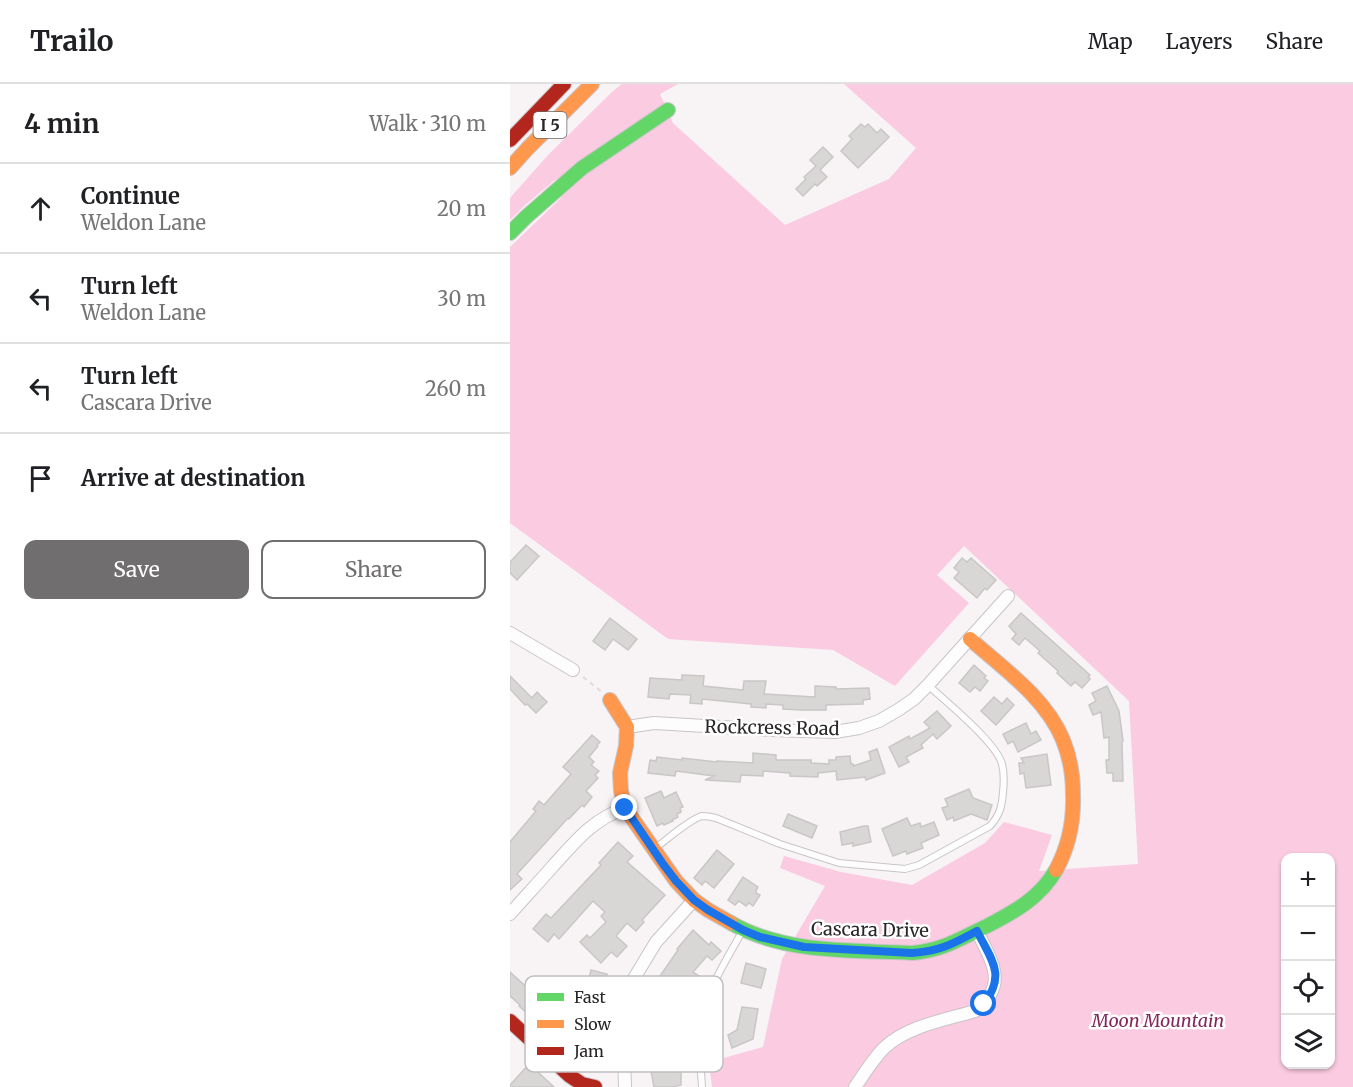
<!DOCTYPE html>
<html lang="en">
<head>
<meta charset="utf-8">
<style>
	:root { --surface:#fff; --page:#f6f6f6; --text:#202124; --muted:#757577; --line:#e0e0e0; --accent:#716e6f }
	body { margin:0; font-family:Merriweather,serif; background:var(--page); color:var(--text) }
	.controls { position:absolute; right:18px; bottom:18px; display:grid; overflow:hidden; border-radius:12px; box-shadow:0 2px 4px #0004 }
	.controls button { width:54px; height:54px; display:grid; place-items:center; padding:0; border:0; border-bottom:2px solid var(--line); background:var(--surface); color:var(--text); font:30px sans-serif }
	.stop { position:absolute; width:18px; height:18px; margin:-14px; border:4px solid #1a73e8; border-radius:50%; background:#fff }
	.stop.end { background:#1a73e8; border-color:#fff; box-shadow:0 2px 6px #0008 }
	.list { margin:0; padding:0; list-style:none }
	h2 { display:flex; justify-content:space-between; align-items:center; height:78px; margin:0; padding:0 24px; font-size:26px }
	h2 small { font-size:20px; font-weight:400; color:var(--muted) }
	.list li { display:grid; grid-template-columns:39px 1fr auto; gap:18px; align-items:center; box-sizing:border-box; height:90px; padding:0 24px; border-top:2px solid var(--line) }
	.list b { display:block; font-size:22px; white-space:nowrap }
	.list p { margin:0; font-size:20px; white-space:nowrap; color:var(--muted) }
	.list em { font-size:20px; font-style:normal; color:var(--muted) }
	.actions { display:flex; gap:12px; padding:18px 24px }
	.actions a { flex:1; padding:14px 0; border:2px solid var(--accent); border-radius:12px; text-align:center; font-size:21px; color:var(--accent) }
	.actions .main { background:var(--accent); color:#fff }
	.icon { flex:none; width:33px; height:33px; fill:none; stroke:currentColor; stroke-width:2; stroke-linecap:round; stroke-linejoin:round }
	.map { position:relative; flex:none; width:843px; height:1003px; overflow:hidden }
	header { display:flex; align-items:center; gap:36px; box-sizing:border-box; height:84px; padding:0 30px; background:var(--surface); border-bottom:2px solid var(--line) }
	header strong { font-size:28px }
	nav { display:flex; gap:33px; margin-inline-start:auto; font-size:21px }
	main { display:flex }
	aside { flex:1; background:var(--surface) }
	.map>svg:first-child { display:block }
	.green { fill:#fbcbe1; fill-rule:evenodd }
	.building { fill:#d9d7d6; stroke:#c8c6c6; stroke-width:1.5 }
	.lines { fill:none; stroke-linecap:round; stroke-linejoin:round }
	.lane-casing { stroke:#c9c5c7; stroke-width:8 }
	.street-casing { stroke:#c9c5c7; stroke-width:14 }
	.fast-casing { stroke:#c9c5c7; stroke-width:16 }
	.slow-casing { stroke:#c9c5c7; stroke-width:16 }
	.jam-casing { stroke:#c9c5c7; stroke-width:16 }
	.path { stroke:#dddbdc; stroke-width:2; stroke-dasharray:4.5 4.5; stroke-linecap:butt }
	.lane { stroke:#fefdfe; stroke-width:6 }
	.street { stroke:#fefdfe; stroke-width:12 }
	.fast { stroke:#63d668; stroke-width:14 }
	.slow { stroke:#ff974d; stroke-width:14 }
	.jam { stroke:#b3261e; stroke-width:14 }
	.route { stroke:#1a73e8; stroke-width:8 }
	.labels { text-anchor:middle; stroke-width:5; stroke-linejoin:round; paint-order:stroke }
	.shield { fill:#fff; stroke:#696768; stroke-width:1.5 }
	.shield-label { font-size:16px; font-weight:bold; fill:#292627 }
	.street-label { font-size:18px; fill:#292627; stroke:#fff }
	.park-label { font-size:18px; font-style:italic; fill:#85265a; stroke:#fff }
	.key { fill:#fff; stroke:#bfbebe; stroke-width:1.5 }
	.key-label { font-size:16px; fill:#292627 }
</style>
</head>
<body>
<header>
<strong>Trailo</strong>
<nav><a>Map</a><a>Layers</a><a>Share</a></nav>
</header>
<main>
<aside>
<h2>4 min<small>Walk · 310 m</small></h2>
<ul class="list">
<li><svg class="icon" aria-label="ahead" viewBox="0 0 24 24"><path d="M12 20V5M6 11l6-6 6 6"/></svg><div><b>Continue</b><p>Weldon Lane</p></div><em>20 m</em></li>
<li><svg class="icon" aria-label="left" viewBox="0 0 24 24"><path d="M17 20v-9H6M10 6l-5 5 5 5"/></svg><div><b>Turn left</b><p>Weldon Lane</p></div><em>30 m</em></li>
<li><svg class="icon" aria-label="left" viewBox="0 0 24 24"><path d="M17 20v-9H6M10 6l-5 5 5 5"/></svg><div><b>Turn left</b><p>Cascara Drive</p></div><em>260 m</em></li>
<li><svg class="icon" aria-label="arrive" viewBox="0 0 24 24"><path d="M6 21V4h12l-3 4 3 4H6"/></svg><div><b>Arrive at destination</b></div></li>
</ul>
<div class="actions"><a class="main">Save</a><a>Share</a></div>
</aside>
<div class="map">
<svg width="843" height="1003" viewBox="0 0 843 1003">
	<rect width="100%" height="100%" fill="#f8f3f5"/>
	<path class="green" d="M 112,0 L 168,0 L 150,10 L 163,39 L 275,141 L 379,95 L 406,64 L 334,0 L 843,0 L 843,1003 L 202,1003 L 199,978 L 253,963 L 272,875 L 315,802 L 270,784 L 274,772 L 331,788 L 402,801 L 475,759 L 494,738 L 542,751 L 529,787 L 628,780 L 619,617 L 454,462 L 427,491 L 459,519 L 385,602 L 323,566 L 158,555 L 0,439 L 0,163 L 51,114 L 46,95 L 14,122 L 0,136 L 0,114 L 38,71 L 103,7 ZM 776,774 L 820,774 L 820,980 L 776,980 Z"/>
	<g class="building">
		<polygon points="351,40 355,43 358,40 367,49 371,45 379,53 348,84 331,67 342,55 339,52"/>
		<polygon points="313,63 323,73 310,86 317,93 307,102 305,100 293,112 286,105 296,95 294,93 306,82 300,76"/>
		<polygon points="16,461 29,472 7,496 0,489 0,478"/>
		<polygon points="452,474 457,478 461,474 486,496 477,506 475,504 467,514 444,494 449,488 444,484"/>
		<polygon points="511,529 580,591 578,593 580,595 572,604 565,598 561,602 547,589 548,587 528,569 530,567 515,554 509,561 502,555 506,550 499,542"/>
		<polygon points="100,534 127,555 118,566 103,555 95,566 83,557"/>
		<polygon points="464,581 476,592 474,594 478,597 470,607 465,603 460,608 449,599"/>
		<polygon points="172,591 194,592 193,602 233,606 234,597 256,597 254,610 305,613 305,602 326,603 326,605 359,604 360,615 353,616 353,620 316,621 316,626 292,626 273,625 273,621 256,620 256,624 241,623 241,620 192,615 192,620 180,619 181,611 160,610 159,615 138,613 140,594 172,596"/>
		<polygon points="0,592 22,614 27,608 37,618 26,629 17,620 15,621 0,605"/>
		<polygon points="597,602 609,627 613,657 612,658 613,697 603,697 603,689 597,689 596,676 599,676 599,653 594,654 591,628 583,631 579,621 586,617 582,609"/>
		<polygon points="484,613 492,620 497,614 504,621 486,641 471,627"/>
		<polygon points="427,627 441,642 427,655 423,650 411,661 413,664 396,673 399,678 389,683 379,663 399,652 400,655 420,644 414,638"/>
		<polygon points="516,639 521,650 526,647 531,656 508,668 503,657 498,660 493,650"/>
		<polygon points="82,651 90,658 87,661 88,662 79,673 84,678 81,681 89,687 85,691 88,694 76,707 82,713 74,723 72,721 59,735 58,734 7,790 12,795 0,806 0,758 26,727 23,725 29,717 34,721 61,690 53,683"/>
		<polygon points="367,665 375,689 356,696 355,693 327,696 326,687 308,689 308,693 280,692 280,689 253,687 253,692 231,691 230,698 195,696 204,692 166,687 165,692 138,689 140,676 146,677 147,673 172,676 172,674 207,678 207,677 243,679 243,669 266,671 266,676 301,676 301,679 319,680 319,676 326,676 326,673 340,672 341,680 343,680 343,682 361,676 359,668"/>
		<polygon points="537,670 541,701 516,704 514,689 510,690 509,679 514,679 511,674"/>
		<polygon points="459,705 463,714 482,721 477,736 461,730 444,737 443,733 437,736 432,724 438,722 435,715"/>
		<polygon points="151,707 154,714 166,708 173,723 170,724 171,728 167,730 168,733 162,736 163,737 154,741 153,739 147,742 135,714"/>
		<polygon points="278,730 307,742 302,754 273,742"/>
		<polygon points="397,734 401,742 410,739 411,743 424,738 429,751 411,759 413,764 397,770 396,767 383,772 372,745"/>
		<polygon points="354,742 358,742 361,758 343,762 343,759 332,761 330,748"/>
		<polygon points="108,758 123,772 117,778 155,811 132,836 134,838 126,847 117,839 106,852 117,862 107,873 101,868 91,879 70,858 77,851 80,854 96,838 91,832 95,828 83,817 49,855 44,850 38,858 23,845 36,830 41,834 91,781 89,779"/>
		<polygon points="207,766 224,780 204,804 195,797 192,801 184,794"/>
		<polygon points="233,793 248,803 246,807 246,809 250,811 243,822 239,819 236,822 229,817 225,821 218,816"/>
		<polygon points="183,846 199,861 201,858 211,867 202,876 197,872 183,888 189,892 174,913 148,895 168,866 167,865"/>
		<polygon points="236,879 256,885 251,904 231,899"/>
		<polygon points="81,886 97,890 96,897 98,897 94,911 76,907"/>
		<polygon points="0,888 22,908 24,905 37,916 41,912 47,918 46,919 63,934 64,932 68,935 78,924 84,930 81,934 93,945 90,949 92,951 75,970 41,941 39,942 31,935 28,939 9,922 10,921 0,912"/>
		<polygon points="138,910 165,914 161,947 164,947 165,958 168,958 169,968 164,968 165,988 171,987 171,1001 166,1002 166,1003 144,1003 141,987 143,987 142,970 135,970 134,951 136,951 135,936"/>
		<polygon points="232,923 248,925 243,955 222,964 218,951 227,946"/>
		<polygon points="19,980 44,1003 0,1003 0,1001"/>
	</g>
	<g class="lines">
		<defs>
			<g id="lane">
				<path d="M 144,765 C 154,758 181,734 192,732 C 196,732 202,733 206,734 L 270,760 L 329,779 L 395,785 L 409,781 L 480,742 C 490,731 492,722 493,708 C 494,699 494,688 492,680 C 486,658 436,618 418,601"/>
				<path d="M 192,1003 C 191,985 188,964 190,946 C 194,910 215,878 233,846"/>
			</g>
			<g id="street">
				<polyline points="0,549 63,586"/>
				<polyline points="117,643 144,639 262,646 325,648 349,644 369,637 388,626 404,615 418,601 498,512"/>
				<path d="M 0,830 C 14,814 29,798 43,782 C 66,757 82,736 115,724"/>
				<polyline points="115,1003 113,936 117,913 123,896 146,858 184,816"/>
				<path d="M 345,1003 C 354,990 363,975 374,964 C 397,942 435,936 465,927 C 499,901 482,878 467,847"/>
			</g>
			<g id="fast">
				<polyline points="0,149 16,133 72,84 158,26"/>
				<path d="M 221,839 C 275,870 342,866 402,869 C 434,866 449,855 477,842 C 504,828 530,814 546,786"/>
			</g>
			<g id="slow">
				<polyline points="0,84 18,64 82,0"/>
				<path d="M 460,555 C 493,584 536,614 553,656 C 560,673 563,693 563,710 C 564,737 559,762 546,786"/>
				<polyline points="100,616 117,643 116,662 110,689 111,707 115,724 166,797 184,816 198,826 221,839"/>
			</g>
			<g id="jam">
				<polyline points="0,56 54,0"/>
				<polyline points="0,937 60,992 72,1000 85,1003"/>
			</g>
		</defs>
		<use href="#lane" class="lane-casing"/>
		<use href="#street" class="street-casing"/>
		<use href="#fast" class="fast-casing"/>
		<use href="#slow" class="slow-casing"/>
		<use href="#jam" class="jam-casing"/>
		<polyline class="path" points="73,593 92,608"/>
		<use href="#lane" class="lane"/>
		<use href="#street" class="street"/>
		<use href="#fast" class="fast"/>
		<use href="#slow" class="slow"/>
		<use href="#jam" class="jam"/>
	</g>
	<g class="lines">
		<path class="route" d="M 115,724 L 153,780 L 166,797 L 184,816 L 198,826 L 233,846 L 250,853 L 294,863 L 402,869 C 431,867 442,860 467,847 C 482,877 496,890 474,920"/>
	</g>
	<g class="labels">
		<rect class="shield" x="23.5" y="28" width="33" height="26" rx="4.5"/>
		<g class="shield-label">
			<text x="40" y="47">I 5</text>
		</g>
		<g class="street-label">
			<text transform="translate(262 644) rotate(1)" y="6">Rockcress Road</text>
			<text transform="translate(360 846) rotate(1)" y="6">Cascara Drive</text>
		</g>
		<g class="park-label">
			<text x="648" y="943">Moon Mountain</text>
		</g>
	</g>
	<rect x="15" y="892" width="198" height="96" rx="9" class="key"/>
	<rect x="27" y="909" width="27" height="8" fill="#63d668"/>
	<rect x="27" y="936" width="27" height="8" fill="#ff974d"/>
	<rect x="27" y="963" width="27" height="8" fill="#b3261e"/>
	<g class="key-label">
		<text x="64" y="919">Fast</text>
		<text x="64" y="946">Slow</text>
		<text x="64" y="973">Jam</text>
	</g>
</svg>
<div class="controls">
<button>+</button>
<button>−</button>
<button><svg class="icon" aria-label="locate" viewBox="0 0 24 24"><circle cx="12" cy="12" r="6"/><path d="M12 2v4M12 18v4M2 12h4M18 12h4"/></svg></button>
<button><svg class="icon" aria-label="layers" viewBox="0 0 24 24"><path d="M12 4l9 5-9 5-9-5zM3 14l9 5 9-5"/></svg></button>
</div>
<div class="stop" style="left:474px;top:920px"></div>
<div class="stop end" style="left:115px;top:724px"></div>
</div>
</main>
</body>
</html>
